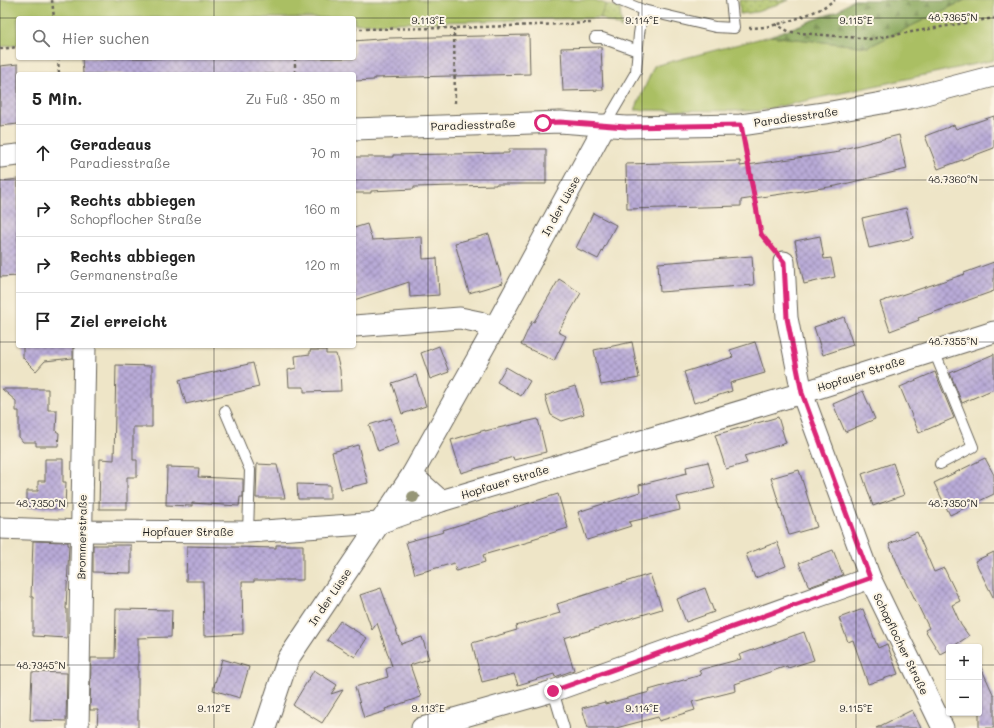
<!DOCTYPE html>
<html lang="de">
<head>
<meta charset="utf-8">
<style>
	:root { --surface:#fff; --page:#f6f6f6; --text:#222; --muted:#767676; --line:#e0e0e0 }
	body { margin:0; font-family:Mali,sans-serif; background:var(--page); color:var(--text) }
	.controls { position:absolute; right:12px; bottom:12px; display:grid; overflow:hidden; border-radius:4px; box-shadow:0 1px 3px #0004 }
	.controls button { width:36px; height:36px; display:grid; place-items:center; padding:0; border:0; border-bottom:1px solid var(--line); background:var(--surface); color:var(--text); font:20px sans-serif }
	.stop { position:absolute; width:12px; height:12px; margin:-9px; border:3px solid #db2777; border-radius:50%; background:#fff }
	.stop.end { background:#db2777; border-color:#fff; box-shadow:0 1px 4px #0008 }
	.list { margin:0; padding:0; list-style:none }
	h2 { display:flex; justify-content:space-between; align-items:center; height:52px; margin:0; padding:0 16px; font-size:17px }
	h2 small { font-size:13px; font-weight:400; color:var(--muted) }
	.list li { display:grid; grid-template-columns:26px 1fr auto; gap:12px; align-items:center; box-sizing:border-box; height:56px; padding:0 16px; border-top:1px solid var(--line) }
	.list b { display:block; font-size:15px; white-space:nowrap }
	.list p { margin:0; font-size:13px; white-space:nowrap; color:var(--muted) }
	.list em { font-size:13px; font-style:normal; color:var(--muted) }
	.icon { flex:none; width:22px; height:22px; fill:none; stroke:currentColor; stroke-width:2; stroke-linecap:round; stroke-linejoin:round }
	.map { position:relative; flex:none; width:994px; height:728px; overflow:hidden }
	.search { position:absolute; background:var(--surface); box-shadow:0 1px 3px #0004; left:16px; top:16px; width:340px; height:44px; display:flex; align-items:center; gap:10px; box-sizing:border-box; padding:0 14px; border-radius:4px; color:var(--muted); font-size:15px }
	.panel { position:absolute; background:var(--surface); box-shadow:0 1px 3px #0004; left:16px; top:72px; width:340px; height:276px; border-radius:4px }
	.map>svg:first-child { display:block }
	.green { fill:#aabf64; stroke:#636e40 }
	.forest { fill:url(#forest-firs); stroke:#52613b }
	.park { fill:url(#park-dots); stroke:#636e40 }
	.building { fill:url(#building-cross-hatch) }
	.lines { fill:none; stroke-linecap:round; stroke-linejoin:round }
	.lane-casing { stroke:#666258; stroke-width:12 }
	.street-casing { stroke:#666258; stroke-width:23 }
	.path { stroke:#666258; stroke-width:2.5; stroke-dasharray:3 3; stroke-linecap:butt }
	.lane { stroke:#fff; stroke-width:10 }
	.street { stroke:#fff; stroke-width:21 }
	.tree { fill:#969677 }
	.route { stroke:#db2777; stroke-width:5 }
	.ticks { fill:none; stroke:#1c1c1c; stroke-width:1; stroke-opacity:0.45 }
	.labels { text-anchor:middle; stroke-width:4; stroke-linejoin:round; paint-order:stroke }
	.street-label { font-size:11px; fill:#1c1c1c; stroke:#fcf5e5 }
	.ticks-label { font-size:10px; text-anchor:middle; fill:#1c1c1c; stroke:#fcf5e5; stroke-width:4; stroke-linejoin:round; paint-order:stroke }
</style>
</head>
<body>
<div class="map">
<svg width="994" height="728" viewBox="0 0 994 728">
	<defs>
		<pattern id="forest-firs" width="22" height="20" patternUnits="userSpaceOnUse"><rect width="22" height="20" fill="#87a65a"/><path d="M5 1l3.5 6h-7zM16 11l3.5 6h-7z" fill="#6e864a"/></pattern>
		<pattern id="park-dots" width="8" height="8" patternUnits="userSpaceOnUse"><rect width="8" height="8" fill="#aabf64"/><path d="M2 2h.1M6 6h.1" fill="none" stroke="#8a9a52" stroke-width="1.8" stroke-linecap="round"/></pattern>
		<pattern id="building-cross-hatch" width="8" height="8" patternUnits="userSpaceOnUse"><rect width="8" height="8" fill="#b9abd8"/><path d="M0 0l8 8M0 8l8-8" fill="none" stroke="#968aae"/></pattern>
	</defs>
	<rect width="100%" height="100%" fill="#fcf5e5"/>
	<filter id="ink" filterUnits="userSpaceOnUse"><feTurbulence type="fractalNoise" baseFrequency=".025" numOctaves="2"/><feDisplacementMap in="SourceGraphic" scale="8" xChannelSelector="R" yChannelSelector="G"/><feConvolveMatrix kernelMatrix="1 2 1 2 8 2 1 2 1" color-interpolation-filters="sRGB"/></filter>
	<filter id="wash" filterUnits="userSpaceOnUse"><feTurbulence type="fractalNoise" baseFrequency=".012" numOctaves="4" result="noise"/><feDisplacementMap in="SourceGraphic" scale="16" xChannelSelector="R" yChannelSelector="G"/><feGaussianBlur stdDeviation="0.9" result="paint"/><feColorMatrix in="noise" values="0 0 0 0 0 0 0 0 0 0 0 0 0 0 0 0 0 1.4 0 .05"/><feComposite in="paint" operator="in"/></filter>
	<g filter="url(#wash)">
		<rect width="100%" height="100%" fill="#eee5c7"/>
		<g class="green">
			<polygon points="0,0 594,0 606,4 600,18 354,24 354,18 18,18 18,45 0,47"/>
			<polygon points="965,0 994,0 994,60 758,111 635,110 654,66 770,36 868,47"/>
		</g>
		<polygon class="forest" points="853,0 965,0 868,47 770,36 838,11"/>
		<g class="park">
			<polygon points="739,0 789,0 757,12 740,14"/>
			<polygon points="606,4 620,8 622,28 600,18"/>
		</g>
		<g id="blocks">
			<g class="building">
				<polygon points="529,35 530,74 374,78 374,80 354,81 354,74 83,74 82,58 354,58 354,41 390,38"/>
				<polygon points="601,47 603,90 563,91 561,48"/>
				<polygon points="18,64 18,124 0,126 0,66"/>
				<polygon points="994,116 994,148 938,169 925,136 954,125 956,129"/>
				<polygon points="899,135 907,169 836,186 741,200 741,206 627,209 626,164 740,161 740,166 840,152 839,150"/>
				<polygon points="509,149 546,149 546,184 496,184 496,185 414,187 414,189 371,191 371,193 354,193 354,157 393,157 393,155 509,153"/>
				<polygon points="18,179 18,276 0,277 0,181"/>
				<polygon points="906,208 913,238 869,248 862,218"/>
				<polygon points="593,213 616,225 598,259 576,248"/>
				<polygon points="367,224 372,240 422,237 423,259 437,258 439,295 410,297 409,282 354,300 354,228"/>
				<polygon points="489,234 503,283 469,293 455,243"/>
				<polygon points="820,236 824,259 831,258 835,277 804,284 795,241"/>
				<polygon points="752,256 754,285 660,292 658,263"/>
				<polygon points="994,262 994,291 918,318 919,320 890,331 880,302 965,274 964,273"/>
				<polygon points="559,279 581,293 558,332 566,336 554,361 521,345 532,321 534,322"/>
				<polygon points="844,317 853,345 823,355 814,327"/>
				<polygon points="632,342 639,378 601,385 594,350"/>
				<polygon points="755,342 765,373 730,383 732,391 694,403 684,372 733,357 730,350"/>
				<polygon points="23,346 73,346 73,358 45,361 36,371 23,358"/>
				<polygon points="439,346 449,372 430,379 421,353"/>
				<polygon points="310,350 326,350 326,354 336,354 340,370 341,391 304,392 304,387 289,387 288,370 296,368 295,356 310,354"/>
				<polygon points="994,354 994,389 962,403 950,373"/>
				<polygon points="253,363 259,387 186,404 179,380"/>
				<polygon points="116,365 152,366 152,427 133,427 133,460 137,460 137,477 127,477 127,509 99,509 100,459 114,460"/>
				<polygon points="506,367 530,381 521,396 497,382"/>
				<polygon points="935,372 954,418 919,433 900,387"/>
				<polygon points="416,375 426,406 402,414 392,383"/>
				<polygon points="575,386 584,414 562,421 551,415 545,396"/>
				<polygon points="2,389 48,389 48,410 57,410 56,431 59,433 58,446 36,446 36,442 23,442 19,437 19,411 16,411 16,401"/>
				<polygon points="863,391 875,419 845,432 833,404"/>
				<polygon points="778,417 786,443 744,456 747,463 726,469 715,435"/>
				<polygon points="391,418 399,443 378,451 369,425"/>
				<polygon points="538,419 546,452 514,460 513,457 461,473 451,440 485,430 485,431"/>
				<polygon points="358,445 368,483 341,489 332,452"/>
				<polygon points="985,458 994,475 994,494 950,515 934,483"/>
				<polygon points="45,459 63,459 63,482 66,482 65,509 27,508 27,491 38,491 38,481 45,481"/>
				<polygon points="708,462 715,488 677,497 680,510 629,522 631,526 587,540 578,512 640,492 639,485 687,473 686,467"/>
				<polygon points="893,463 904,495 873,506 862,474"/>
				<polygon points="257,464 277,465 285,498 256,498"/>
				<polygon points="167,467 199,468 198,477 243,479 243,497 240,497 239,506 192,503 192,506 166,505"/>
				<polygon points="799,470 817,527 789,535 771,478"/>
				<polygon points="297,484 330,485 330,499 298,499"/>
				<polygon points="558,494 568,528 532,539 532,541 483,555 485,562 456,571 454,563 415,574 406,542 444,532 443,530"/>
				<polygon points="917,532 934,572 944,568 960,601 952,605 961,625 969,636 952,647 949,647 949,649 940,654 925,630 929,628 905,579 904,579 889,544"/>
				<polygon points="33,541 68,542 68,545 69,545 66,609 67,609 67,638 33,636 33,597 31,597"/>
				<polygon points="777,542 786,566 755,578 746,554"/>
				<polygon points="93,545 131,545 131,573 93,572"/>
				<polygon points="276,545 303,545 303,580 254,580 254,582 242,582 243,634 204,636 203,581 186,581 187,546 276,548"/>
				<polygon points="833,550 843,575 809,587 799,563"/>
				<polygon points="994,552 994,599 975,561"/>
				<polygon points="650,574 662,609 564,638 574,670 555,677 554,674 518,685 514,674 482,682 472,643 517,630 516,626 560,613 557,604"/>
				<polygon points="381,588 401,644 422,637 429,659 410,665 421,697 385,709 386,711 364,718 355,687 388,677 386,669 392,666 377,623 372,630 360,595"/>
				<polygon points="705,588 714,612 686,622 677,599"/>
				<polygon points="116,609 172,610 171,637 138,638 138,728 97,728 98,710 90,710 91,658 115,658"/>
				<polygon points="863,609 878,648 887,644 898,674 868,684 853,640 848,642 839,618"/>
				<polygon points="340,621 367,638 355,657 327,640"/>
				<polygon points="804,632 814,660 788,668 787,666 735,684 736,691 692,702 695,710 659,721 658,717 616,728 588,728 582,708 605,702 605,704 650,692 649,690 701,675 699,670 741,659 739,655"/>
				<polygon points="222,659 249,667 240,698 213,690"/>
				<polygon points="979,663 994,696 994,728 979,728"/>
				<polygon points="314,670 337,685 331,694 343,690 322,723 293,705"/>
				<polygon points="32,672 67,673 66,721 30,720"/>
				<polygon points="912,710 921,728 876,728"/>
			</g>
		</g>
	</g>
	<g filter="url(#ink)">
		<use href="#blocks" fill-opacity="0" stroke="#666258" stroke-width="1"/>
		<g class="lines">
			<defs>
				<g id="lane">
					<polyline points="618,0 643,10"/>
					<polyline points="595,38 602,38 638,51"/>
					<polyline points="605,125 636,72 639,34 643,10 715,27 734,28 731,0"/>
					<polyline points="934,351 973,447 940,464"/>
					<polyline points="225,411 250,470 248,532"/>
					<polyline points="553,691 564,728"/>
				</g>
				<g id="street">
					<polyline points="354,129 560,122 626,127 741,125 831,112 910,98 994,76"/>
					<polyline points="0,157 18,155"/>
					<polyline points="784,262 787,318 802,393 870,578 943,728"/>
					<polyline points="354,326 460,318 479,322 494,329"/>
					<polyline points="412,475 441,501"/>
					<polyline points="0,528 82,531 248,532 379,523 441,501 802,393 994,332"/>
					<polyline points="78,728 85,346"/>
					<polyline points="265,728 288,659 412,475 494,329 605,125"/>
					<polyline points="422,728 553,691 870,578"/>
				</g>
			</defs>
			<use href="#lane" class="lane-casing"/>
			<use href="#street" class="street-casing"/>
			<g class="path">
				<polyline points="52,0 54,18"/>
				<polyline points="775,24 790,32 870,39 994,18"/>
				<polyline points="454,28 455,106"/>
				<path d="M 749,28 C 771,28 795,20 816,11 C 822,9 828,4 835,0"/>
				<polyline points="354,29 454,28 591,23"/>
				<polyline points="0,49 18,47"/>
				<polyline points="58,58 59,74"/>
				<polyline points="295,58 295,74"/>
				<polyline points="745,144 761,234 771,246"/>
			</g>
			<use href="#lane" class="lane"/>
			<use href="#street" class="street"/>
		</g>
		<circle class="tree" cx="413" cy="497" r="6"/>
	</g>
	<g class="lines" filter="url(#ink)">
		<polyline class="route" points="543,123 560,122 626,127 741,125 761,234 784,262 787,318 802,393 870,578 553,691"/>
	</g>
	<path class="ticks" d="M 0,0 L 0,728M 214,0 L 214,18M 428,0 L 428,728M 642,0 L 642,728M 856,0 L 856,728M 0,18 L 994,18M 214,58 L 214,74M 0,180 L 18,180M 354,180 L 994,180M 0,342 L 18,342M 354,342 L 994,342M 214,346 L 214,728M 0,503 L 994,503M 0,665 L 949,665M 979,665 L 994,665"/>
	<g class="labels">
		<g class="street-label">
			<text transform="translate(796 117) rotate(-8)" y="4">Paradiesstraße</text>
			<text transform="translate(473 125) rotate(-2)" y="4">Paradiesstraße</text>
			<text transform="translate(561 206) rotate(-61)" y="4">In der Lüsse</text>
			<text transform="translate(861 374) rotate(-18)" y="4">Hopfauer Straße</text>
			<text transform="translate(505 482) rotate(-17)" y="4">Hopfauer Straße</text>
			<text x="188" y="536">Hopfauer Straße</text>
			<text transform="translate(82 537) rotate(-89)" y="4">Brommerstraße</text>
			<text transform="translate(330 597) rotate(-56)" y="4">In der Lüsse</text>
			<text transform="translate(901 644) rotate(64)" y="4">Schopflocher Straße</text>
		</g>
	</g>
	<g class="ticks-label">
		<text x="953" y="21">48.7365°N</text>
		<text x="428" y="24">9.113°E</text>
		<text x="642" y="24">9.114°E</text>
		<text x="856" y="24">9.115°E</text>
		<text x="953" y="183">48.7360°N</text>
		<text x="953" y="345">48.7355°N</text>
		<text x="41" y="507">48.7350°N</text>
		<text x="953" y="507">48.7350°N</text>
		<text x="41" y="669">48.7345°N</text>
		<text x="214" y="712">9.112°E</text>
		<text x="428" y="712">9.113°E</text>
		<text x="642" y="712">9.114°E</text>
		<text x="856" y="712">9.115°E</text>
	</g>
</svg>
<div class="controls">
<button>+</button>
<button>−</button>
</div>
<div class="stop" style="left:543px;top:123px"></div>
<div class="stop end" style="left:553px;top:691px"></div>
<div class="search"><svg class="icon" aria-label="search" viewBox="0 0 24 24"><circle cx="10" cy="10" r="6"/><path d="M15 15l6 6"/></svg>Hier suchen</div>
<section class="panel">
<h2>5 Min.<small>Zu Fuß · 350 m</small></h2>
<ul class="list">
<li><svg class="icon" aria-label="ahead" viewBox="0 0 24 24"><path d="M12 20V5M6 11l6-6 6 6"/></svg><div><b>Geradeaus</b><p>Paradiesstraße</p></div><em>70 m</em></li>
<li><svg class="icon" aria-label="right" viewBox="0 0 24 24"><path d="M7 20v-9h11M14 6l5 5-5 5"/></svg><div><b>Rechts abbiegen</b><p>Schopflocher Straße</p></div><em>160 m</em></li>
<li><svg class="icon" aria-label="right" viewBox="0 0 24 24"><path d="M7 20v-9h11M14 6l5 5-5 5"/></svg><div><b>Rechts abbiegen</b><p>Germanenstraße</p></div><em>120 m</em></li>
<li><svg class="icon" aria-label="arrive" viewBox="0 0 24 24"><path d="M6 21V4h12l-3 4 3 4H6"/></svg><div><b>Ziel erreicht</b></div></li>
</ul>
</section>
</div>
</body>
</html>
